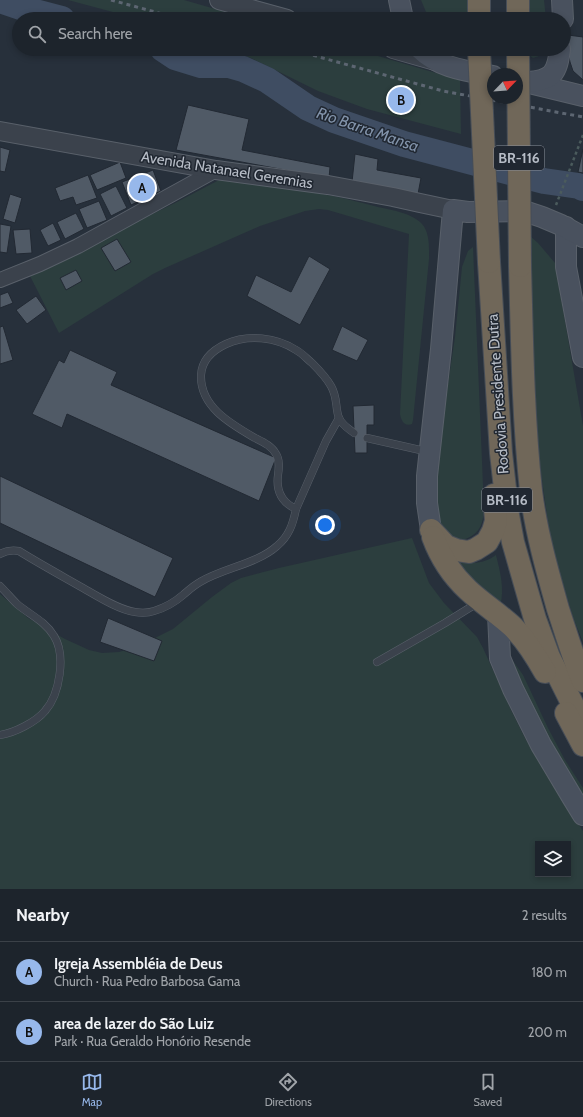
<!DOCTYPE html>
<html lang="en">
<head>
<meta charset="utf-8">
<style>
	:root { --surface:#1d242c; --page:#2a3038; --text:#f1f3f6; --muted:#a0a4a9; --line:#3b4148; --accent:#97b8eb }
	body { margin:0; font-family:Cabin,sans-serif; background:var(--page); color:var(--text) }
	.controls { position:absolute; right:12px; bottom:12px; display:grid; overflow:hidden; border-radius:0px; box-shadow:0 2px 6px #0003 }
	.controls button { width:36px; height:36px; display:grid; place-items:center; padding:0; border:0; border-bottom:1px solid var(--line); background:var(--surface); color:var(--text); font:20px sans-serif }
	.compass { position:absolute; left:487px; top:68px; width:36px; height:36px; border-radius:50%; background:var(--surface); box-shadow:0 2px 6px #0003; rotate:65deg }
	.you { position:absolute; left:325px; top:525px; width:14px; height:14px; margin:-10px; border:3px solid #fff; border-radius:50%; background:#1a73e8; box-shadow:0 0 0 6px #1a73e833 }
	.badge { display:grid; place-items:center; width:26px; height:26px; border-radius:50%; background:var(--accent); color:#111; font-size:13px; font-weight:700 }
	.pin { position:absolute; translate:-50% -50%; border:2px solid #fff; box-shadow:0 1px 4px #0006 }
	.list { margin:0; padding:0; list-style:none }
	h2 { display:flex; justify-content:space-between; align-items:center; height:52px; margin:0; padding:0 16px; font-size:17px }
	h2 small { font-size:13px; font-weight:400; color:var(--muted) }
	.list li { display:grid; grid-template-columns:26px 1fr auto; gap:12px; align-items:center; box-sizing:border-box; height:60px; padding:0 16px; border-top:1px solid var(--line) }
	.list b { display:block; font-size:15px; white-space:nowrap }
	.list p { margin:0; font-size:13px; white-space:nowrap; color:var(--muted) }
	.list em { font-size:13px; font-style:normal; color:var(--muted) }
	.icon { flex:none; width:22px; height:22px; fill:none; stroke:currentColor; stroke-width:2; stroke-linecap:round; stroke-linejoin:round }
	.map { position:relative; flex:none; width:583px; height:889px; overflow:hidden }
	.search { position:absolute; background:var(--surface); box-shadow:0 2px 6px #0003; left:12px; right:12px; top:12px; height:44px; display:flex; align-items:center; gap:10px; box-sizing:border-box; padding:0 14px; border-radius:22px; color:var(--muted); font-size:15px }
	.sheet { height:172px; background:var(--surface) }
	nav { display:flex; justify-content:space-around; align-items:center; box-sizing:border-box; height:56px; border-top:1px solid var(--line); background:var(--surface); font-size:11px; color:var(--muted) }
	nav a { display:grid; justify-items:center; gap:2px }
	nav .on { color:var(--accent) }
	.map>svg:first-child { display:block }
	.green { fill:#2c3e3e; fill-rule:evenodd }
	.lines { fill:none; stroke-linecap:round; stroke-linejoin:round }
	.river { stroke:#3f4d62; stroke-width:26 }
	.building { fill:#505a66; stroke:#222933 }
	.service-casing { stroke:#59606a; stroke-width:8 }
	.minor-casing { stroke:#59606a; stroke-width:16 }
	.tertiary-casing { stroke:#59606a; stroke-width:20 }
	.secondary-casing { stroke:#59606a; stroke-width:22 }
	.motorway-casing { stroke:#464d57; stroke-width:24 }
	.path { stroke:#4b5b5d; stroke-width:2.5; stroke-dasharray:3 3; stroke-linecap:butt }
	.service { stroke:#3b424c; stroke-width:7 }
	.minor { stroke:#3b424c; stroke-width:14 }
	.tertiary { stroke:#3b424c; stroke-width:18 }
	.secondary { stroke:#49515e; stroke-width:20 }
	.motorway { stroke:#706759; stroke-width:22 }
	.rail { stroke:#5d6672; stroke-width:3; stroke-dasharray:4 4; stroke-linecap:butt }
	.motorway-bridge-casing { stroke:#464d57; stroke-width:24; stroke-linecap:butt }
	.motorway-bridge { stroke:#706759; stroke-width:22 }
	.labels { text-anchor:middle; stroke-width:3; stroke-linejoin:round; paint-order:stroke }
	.shield { fill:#202731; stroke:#8a909a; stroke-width:1 }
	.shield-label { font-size:14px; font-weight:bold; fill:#b7bdc7 }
	.street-label { font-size:15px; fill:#b7bdc7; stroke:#202731 }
	.water-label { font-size:16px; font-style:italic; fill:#8293aa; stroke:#202731 }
</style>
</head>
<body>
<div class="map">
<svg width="583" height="889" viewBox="0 0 583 889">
	<rect width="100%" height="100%" fill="#27303b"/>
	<g class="green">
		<polygon points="68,0 184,0 250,19 139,19"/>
		<polygon points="421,0 472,0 470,19 429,19"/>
		<polygon points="527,0 544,0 546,19 528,19"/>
		<polygon points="227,49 354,49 460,80 461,134 367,109 318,91 251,58"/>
		<polygon points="528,49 543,49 539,56 533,58 528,54"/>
		<path d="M 221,179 C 258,185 296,188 333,196 C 347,199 360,202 374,206 C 389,210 411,212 422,224 C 430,233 429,248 429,259 L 413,420 L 412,424 C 404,427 401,420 400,414 L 409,234 L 328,210 L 319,209 L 305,211 L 260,226 L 165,268 L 153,274 L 59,333 L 29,274 L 175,203 Z"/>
		<polygon points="531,237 538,243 555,263 583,426 583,642 574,620 557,565 550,536 542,480 536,431 534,404 534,357 530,289 532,266"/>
		<path d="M 473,247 L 484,509 C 483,527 478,536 459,541 L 439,531 L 437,526 L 436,477 L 448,384 L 455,337 L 462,267 L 468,251 Z"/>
		<path d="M 412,538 L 429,583 L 444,603 L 477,637 L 483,648 L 511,710 L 526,740 L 571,813 L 583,831 L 583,889 L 0,889 L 0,594 L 28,618 L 65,639 L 89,650 L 102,653 L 119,652 L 139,646 L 173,629 L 212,597 L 231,583 L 241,578 L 279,568 ZM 538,844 L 568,844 L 568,874 L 538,874 Z"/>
		<path d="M 496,555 C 500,571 505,590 500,606 L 466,575 L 456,559 C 470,565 484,564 496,555 Z"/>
		<polygon points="508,654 523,675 548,728 565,760 583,788 583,801 560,766"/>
	</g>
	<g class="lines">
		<g class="river">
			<polyline points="0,0 35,12 62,19"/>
			<polyline points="163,49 175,57 201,65 229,65 243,69 267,80 308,108 334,120 404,144 544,181 579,186 583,188"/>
		</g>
	</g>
	<g class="building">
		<polygon points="568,35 583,37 583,80 573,71 570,62 568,52"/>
		<polygon points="188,105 249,119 242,150 330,167 329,178 176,150"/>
		<polygon points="0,147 10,150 5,172 0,171"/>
		<polygon points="583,149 583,173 578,172"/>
		<polygon points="355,154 378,159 377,170 421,178 418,194 352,182"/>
		<polygon points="120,162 126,178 97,190 90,175"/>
		<polygon points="153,170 161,191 131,205 122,182"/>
		<polygon points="88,175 97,198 76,205 73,197 60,201 55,188"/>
		<polygon points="116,186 127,208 111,216 100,194"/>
		<polygon points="10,194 22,198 15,223 3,219"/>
		<polygon points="99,201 107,220 87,228 79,209"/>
		<polygon points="76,213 84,229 65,239 57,222"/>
		<polygon points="53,223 61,240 48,246 40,230"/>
		<polygon points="0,224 11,226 7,253 0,252"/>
		<polygon points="30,229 32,253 16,254 13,230"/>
		<polygon points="117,239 131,262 115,271 101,248"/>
		<polygon points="309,256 330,269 300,325 247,296 256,275 291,292"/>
		<polygon points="76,270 82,281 66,290 60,278"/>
		<polygon points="8,292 13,303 0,308 0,295"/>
		<polygon points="36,296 46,310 27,324 16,310"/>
		<polygon points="3,326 13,360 0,364 0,327"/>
		<polygon points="342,326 368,340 357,361 332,350"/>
		<polygon points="70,350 117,372 111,385 276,458 259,501 67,414 62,428 32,414 59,360 64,363"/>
		<polygon points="374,405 374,425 367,425 367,453 355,453 353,406"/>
		<polygon points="0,476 173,558 155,597 0,523"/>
		<polygon points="108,618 162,641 154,661 100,642"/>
	</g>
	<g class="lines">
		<defs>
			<g id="service">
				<polyline points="367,438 429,452"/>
				<polyline points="296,509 326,441 339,418"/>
				<path d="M 0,554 C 7,550 12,550 19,551 C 40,564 62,576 83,588 C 97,596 119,610 135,612 C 141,613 148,613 154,611 C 164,608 175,602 183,595 C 189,590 193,586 200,582 C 223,568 257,564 277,546 C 289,536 293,524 296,509 C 281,502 276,490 278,475 C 279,468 280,460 276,454 C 272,446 263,442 255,438 C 231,424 200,407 201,375 C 202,359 213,350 226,344 C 248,334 276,337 296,350 C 302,353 307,359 312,363 C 319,370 326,377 331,386 C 338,398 335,408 339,418 C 342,425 349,429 354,433"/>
				<path d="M 0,586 C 6,592 11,598 17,604 C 30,615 45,621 54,636 C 66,655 60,694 45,711 C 36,722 14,733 0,735"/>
				<polyline points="377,662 445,623 479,602"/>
			</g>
			<polyline id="minor" points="0,280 40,264 78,246 216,170"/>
			<g id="tertiary">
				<polyline points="219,0 287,19"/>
				<polyline points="393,49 435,61"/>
				<polyline points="0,131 216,170 328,185 393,197 420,203 453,210"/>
			</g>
			<g id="secondary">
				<polyline points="399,0 403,19"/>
				<polyline points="562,0 563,19"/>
				<path d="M 420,49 C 439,68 467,71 493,76"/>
				<polyline points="517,80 583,96"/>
				<path d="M 528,82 C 553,80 557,73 560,49"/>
				<polyline points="566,227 566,267 583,357"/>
				<polyline points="431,530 427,503 427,476 441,349 453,210 468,212 524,211 542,217 561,225 583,237"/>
				<polyline points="498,614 500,658 513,689 541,745 572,797 583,815"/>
			</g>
			<g id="motorway">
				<polyline points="479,19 479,0"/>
				<polyline points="518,19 518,0"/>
				<polyline points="489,262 501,453 508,515 513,542 535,619 549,657 583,725"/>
				<path d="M 520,266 C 522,341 523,416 531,491 C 536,531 547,570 558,609 C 566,633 573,657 583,681"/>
				<polyline points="431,530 446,546 456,550 469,552 476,549 487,542 493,531 496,521 494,495"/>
				<path d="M 433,537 C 440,556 453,576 468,590 C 482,603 499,614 513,627 C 526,640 536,656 545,672"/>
				<polyline points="566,713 583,745"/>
			</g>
		</defs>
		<use href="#service" class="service-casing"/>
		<use href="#minor" class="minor-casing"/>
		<use href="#tertiary" class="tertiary-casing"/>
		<use href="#secondary" class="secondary-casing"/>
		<use href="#motorway" class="motorway-casing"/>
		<polyline class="path" points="556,205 583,135"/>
		<use href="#service" class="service"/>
		<use href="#minor" class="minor"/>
		<use href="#tertiary" class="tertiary"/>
		<use href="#secondary" class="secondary"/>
		<use href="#motorway" class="motorway"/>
		<g class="rail">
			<polyline points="111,0 181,19"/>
			<polyline points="290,49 443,91 583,117"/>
		</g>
		<defs>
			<g id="motorway-bridge">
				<polyline points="479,49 489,262"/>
				<polyline points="518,49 520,266"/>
			</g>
		</defs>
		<use href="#motorway-bridge" class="motorway-bridge-casing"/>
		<use href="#motorway-bridge" class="motorway-bridge"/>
	</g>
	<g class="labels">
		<g class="shield">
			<rect x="494" y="146" width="50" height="24" rx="3"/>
			<rect x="482" y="488" width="50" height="24" rx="3"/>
		</g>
		<g class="shield-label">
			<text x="519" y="163">BR-116</text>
			<text x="507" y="505">BR-116</text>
		</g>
		<g class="street-label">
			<text transform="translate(227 170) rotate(9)" y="5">Avenida Natanael Geremias</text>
			<text transform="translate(498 394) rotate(-94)" y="5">Rodovia Presidente Dutra</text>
		</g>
		<g class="water-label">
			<text transform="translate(368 129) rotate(19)" y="6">Rio Barra Mansa</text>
		</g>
	</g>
</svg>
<div class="controls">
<button><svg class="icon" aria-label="layers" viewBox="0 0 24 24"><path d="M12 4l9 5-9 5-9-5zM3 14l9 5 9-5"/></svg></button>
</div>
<svg class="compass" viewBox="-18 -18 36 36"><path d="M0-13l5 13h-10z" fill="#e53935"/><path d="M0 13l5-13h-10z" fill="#a0a4a9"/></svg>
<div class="you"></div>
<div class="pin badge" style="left:142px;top:188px">A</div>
<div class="pin badge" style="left:401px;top:100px">B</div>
<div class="search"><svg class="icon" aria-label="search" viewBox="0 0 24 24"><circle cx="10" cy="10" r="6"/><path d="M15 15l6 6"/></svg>Search here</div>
</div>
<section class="sheet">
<h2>Nearby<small>2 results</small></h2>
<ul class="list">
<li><span class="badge">A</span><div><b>Igreja Assembléia de Deus</b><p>Church · Rua Pedro Barbosa Gama</p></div><em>180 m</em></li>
<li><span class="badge">B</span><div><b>area de lazer do São Luiz</b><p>Park · Rua Geraldo Honório Resende</p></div><em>200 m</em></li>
</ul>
</section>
<nav>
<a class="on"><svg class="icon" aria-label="map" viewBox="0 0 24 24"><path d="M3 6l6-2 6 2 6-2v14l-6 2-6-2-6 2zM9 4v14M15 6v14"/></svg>Map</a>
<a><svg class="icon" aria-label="directions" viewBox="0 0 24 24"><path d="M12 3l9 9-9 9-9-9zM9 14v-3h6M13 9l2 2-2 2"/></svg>Directions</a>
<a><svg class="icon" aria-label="saved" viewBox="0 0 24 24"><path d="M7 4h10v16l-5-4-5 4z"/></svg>Saved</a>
</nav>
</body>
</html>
